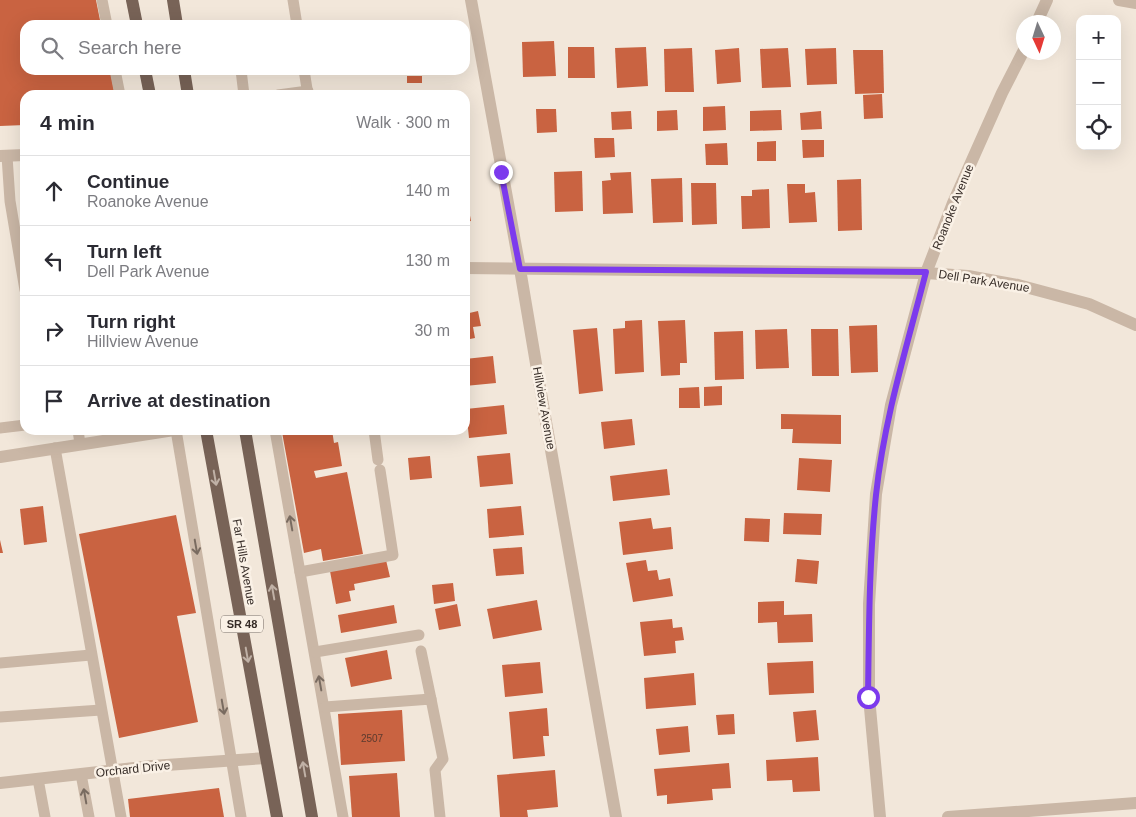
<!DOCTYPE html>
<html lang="en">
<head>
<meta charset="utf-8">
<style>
	:root { --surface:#fff; --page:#f2f2f3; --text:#2b2b33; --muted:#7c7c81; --line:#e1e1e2 }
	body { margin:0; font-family:Arial,sans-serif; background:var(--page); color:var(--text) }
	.controls { position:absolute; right:15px; top:15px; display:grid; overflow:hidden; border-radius:10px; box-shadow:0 5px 20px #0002 }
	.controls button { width:45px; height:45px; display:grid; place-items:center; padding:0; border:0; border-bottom:1px solid var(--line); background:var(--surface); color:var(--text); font:25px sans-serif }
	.compass { position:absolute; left:1016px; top:15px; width:45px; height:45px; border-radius:50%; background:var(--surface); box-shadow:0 5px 20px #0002; rotate:176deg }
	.stop { position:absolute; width:15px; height:15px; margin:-11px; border:4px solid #7c3aed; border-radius:50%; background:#fff }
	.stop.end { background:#7c3aed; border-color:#fff; box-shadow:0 1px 5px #0008 }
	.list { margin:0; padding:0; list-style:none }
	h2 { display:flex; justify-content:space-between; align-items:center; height:65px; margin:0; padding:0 20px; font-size:21px }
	h2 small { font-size:16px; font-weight:400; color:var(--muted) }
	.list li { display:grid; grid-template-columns:32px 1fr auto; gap:15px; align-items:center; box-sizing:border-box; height:70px; padding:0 20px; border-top:1px solid var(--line) }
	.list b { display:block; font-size:19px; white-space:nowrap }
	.list p { margin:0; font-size:16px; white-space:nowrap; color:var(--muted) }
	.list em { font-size:16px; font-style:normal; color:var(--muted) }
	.icon { flex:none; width:28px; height:28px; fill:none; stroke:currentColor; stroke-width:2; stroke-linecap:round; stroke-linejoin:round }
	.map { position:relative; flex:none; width:1136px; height:817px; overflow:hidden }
	.search { position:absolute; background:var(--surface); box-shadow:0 5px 20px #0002; left:20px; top:20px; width:450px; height:55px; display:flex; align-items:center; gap:12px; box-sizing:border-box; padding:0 18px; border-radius:15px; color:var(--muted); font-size:19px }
	.panel { position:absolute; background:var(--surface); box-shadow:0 5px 20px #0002; left:20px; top:90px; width:450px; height:345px; border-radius:15px }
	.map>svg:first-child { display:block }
	.building { fill:#c96341 }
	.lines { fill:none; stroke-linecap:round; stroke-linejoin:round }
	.service { stroke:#cab7a6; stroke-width:11 }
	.minor { stroke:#cab7a6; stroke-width:12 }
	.primary { stroke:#786357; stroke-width:12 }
	.oneway { stroke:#c0b1a6 }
	.oneway2 { stroke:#796b60 }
	.route { stroke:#7c3aed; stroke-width:6 }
	.labels { text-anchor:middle; stroke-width:5; stroke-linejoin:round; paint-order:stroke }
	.number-label { font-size:10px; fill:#5b3a2e }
	.shield { fill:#faf1e6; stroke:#716760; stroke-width:1 }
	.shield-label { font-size:11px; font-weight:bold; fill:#362c27 }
	.street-label { font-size:12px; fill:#362c27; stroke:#faf1e6 }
</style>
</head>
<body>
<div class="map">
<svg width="1136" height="817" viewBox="0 0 1136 817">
	<rect width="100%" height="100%" fill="#f2e7da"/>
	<g class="building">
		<polygon points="0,0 96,0 101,25 25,25 25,70 110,70 115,95 25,95 25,125 0,126"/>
		<polygon points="554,41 556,76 523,77 522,42"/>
		<polygon points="568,47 594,47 595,78 568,78"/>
		<polygon points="646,47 648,86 617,88 615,48"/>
		<polygon points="692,48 694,92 665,92 664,49"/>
		<polygon points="739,48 741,82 717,84 715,50"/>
		<polygon points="788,48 791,87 762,88 760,49"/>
		<polygon points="836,48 837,84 807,85 805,49"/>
		<polygon points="853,50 883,50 884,93 855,94"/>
		<polygon points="401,70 432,70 432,74 401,75"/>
		<rect x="407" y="76" width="15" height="7"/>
		<polygon points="387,90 400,91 400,95 387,95"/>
		<polygon points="882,94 883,118 864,119 863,95"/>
		<polygon points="725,106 726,130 703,131 703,107"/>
		<polygon points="536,109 556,109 557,132 537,133"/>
		<polygon points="677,110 678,130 657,131 657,111"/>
		<polygon points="781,110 782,130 750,131 750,111"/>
		<polygon points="631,111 632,129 612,130 611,112"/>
		<polygon points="821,111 822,129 801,130 800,113"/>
		<polygon points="594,138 614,138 615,157 595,158"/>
		<polygon points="802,140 824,140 824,157 803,158"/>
		<polygon points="776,141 776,161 757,161 757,142"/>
		<polygon points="727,143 728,165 706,165 705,144"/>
		<polygon points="582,171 583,211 555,212 554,172"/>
		<polygon points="631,172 633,213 603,214 602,181 611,180 610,173"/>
		<polygon points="682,178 683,222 653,223 651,179"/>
		<polygon points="861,179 862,230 838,231 837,180"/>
		<polygon points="691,183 716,183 717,224 692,225"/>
		<polygon points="787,184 805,184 805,193 815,192 817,222 789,223"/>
		<polygon points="769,189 770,228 742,229 741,196 752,196 752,190"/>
		<polygon points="465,200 467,200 471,221 465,222"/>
		<polygon points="478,311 481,326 473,327 475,338 465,340 465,314"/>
		<polygon points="642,320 644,372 615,374 613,329 625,328 625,321"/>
		<polygon points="685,320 687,363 680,363 680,375 661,376 658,321"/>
		<polygon points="877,325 878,372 851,373 849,326"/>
		<polygon points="597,328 603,391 579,394 573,330"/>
		<polygon points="787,329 789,368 756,369 755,330"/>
		<polygon points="811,329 838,329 839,376 812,376"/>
		<polygon points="743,331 744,379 715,380 714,332"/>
		<polygon points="493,356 496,383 465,386 465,359"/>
		<polygon points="722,386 722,405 704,406 704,387"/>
		<polygon points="699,387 700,408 679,408 679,388"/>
		<polygon points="504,405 507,434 469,438 466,409"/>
		<polygon points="781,414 841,415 841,444 792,443 793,429 781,429"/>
		<polygon points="632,419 635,445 604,449 601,422"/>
		<polygon points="294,430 307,430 307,434 332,430 334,443 338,442 342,466 314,471 316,478 347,472 363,554 323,561 321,549 304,553 282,432"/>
		<polygon points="510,453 513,484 480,487 477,456"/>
		<polygon points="430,456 432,478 410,480 408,458"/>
		<polygon points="799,458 832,460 830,492 797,490"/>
		<polygon points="667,469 670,495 613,501 610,476"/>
		<polygon points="43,506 47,542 24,545 20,509"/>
		<polygon points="521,506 524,535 489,538 487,509"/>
		<polygon points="784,513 822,514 821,535 783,534"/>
		<polygon points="176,515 196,613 177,616 198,722 119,738 79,534"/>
		<polygon points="651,518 653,529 671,527 673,549 623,555 619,522"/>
		<polygon points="745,518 770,519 769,542 744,541"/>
		<polygon points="0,540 3,553 0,553"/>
		<polygon points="522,547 524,574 496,576 493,549"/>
		<polygon points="797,559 819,561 817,584 795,582"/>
		<polygon points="386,560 390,577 354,584 355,590 349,591 351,601 336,604 330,571"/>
		<polygon points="646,560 648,571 657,570 659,580 670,578 673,596 633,602 626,563"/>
		<polygon points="453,583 455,601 434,604 432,585"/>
		<polygon points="537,600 542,630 493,639 487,609"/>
		<polygon points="784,601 784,615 812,614 813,642 778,643 777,622 758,623 758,602"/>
		<polygon points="457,604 461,626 439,630 435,609"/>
		<polygon points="394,605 397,623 341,633 338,615"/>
		<polygon points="672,619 673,628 682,627 684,640 675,641 676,653 644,656 640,622"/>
		<polygon points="387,650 392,679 351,687 345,658"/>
		<polygon points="813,661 814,693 769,695 767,663"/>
		<polygon points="540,662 543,693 505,697 502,665"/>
		<polygon points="694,673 696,705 646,709 644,678"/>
		<polygon points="547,708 549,736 543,736 545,756 513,759 509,712"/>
		<polygon points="402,710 405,761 341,765 338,714"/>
		<polygon points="816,710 819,740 796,742 793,712"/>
		<polygon points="734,714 735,734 718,735 716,715"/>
		<polygon points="688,726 690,752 659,755 656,729"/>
		<polygon points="818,757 820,791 793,792 792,780 767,781 766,760"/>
		<polygon points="729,763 731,788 712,789 713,800 667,804 667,795 657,796 654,769"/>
		<polygon points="555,770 558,807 527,810 528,817 500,817 497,775"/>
		<polygon points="397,773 400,817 352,817 349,776"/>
		<polygon points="219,788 224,817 130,817 128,799"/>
	</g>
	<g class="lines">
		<g class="service">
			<polyline points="102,0 107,25"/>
			<polyline points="293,0 297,25"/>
			<polyline points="115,70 120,95"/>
			<polyline points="241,70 244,95"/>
			<polyline points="304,70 308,95"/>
			<polyline points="278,95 308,91"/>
			<polyline points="7,156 10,201 25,290"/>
			<polyline points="0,428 25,425"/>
			<polyline points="78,430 80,444"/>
			<polyline points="176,430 241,817"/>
			<polyline points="275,430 343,817"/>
			<polyline points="374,430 378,460"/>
			<polyline points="55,448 121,817"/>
			<polyline points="300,572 393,555 380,470"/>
			<polyline points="421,651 431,699"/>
			<polyline points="315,652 419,635"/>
			<polyline points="0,663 91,655"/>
			<polyline points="325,707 431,699 443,759 435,770 440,817"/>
			<polyline points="0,717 101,710"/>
			<polyline points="81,774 89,817"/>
			<polyline points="38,779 45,817"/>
		</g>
		<g class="minor">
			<polyline points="471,0 520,269 543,405 616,817"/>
			<polyline points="1119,0 1136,3"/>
			<polyline points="1037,22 1047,0"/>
			<polyline points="0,156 25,155"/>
			<polyline points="465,268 926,273 968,276 1018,285 1089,304 1136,325"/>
			<polyline points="0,457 174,430"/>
			<polyline points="0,783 152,766 266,758"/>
			<polyline points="880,817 869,697 869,604 876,494 891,405 926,273 953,203 1002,93 1024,50"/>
			<polyline points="948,817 1136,803"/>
		</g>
		<g class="primary">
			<polyline points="132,0 137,25"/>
			<polyline points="173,0 177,25"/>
			<polyline points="145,70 150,95"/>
			<polyline points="184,70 188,95"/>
			<polyline points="206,430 277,817"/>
			<polyline points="245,430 312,817"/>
		</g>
	</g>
	<defs><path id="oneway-shaft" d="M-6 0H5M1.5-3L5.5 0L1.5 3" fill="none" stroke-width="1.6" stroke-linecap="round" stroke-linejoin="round" transform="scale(1.25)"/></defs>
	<g class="oneway">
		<use href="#oneway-shaft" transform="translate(215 478) rotate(80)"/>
		<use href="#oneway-shaft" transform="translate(273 592) rotate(-100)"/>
		<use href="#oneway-shaft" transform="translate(247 655) rotate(80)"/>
		<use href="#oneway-shaft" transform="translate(304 769) rotate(-100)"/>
	</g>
	<g class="oneway2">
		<use href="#oneway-shaft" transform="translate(291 523) rotate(-100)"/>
		<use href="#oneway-shaft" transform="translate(196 547) rotate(80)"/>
		<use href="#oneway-shaft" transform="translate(320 683) rotate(-100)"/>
		<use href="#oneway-shaft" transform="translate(223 707) rotate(80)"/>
		<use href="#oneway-shaft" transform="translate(85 796) rotate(-100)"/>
	</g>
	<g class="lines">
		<path class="route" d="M 501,172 L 520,269 L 926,272 C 907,346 884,419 876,495 C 869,562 869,629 868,697"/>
	</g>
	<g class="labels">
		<g class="number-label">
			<text x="372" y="742">2507</text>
		</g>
		<rect class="shield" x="221" y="615.5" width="42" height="17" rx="4"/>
		<g class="shield-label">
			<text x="242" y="628">SR 48</text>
		</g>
		<g class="street-label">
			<text transform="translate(953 207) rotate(-68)" y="4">Roanoke Avenue</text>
			<text transform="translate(984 281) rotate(9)" y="4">Dell Park Avenue</text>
			<text transform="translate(544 408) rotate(80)" y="4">Hillview Avenue</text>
			<text transform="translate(244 562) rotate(80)" y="4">Far Hills Avenue</text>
			<text transform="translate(133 769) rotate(-6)" y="4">Orchard Drive</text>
		</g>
	</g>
</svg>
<div class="controls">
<button>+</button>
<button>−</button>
<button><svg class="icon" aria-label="locate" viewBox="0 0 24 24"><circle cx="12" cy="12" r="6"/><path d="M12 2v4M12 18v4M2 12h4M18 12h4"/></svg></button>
</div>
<svg class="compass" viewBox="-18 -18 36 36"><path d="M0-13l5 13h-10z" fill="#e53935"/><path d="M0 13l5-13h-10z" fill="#7c7c81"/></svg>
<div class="stop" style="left:868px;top:697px"></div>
<div class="stop end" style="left:501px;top:172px"></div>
<div class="search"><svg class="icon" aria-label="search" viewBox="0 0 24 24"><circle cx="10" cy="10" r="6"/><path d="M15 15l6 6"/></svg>Search here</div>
<section class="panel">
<h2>4 min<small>Walk · 300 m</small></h2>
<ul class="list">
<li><svg class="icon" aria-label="ahead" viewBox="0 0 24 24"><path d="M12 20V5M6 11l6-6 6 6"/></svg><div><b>Continue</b><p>Roanoke Avenue</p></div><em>140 m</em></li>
<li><svg class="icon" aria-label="left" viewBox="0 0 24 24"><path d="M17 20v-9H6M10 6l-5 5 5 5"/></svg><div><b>Turn left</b><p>Dell Park Avenue</p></div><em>130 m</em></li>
<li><svg class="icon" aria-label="right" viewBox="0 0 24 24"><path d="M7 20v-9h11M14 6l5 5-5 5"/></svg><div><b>Turn right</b><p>Hillview Avenue</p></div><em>30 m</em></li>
<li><svg class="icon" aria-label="arrive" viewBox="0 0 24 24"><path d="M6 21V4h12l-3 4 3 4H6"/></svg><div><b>Arrive at destination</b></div></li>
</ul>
</section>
</div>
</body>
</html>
